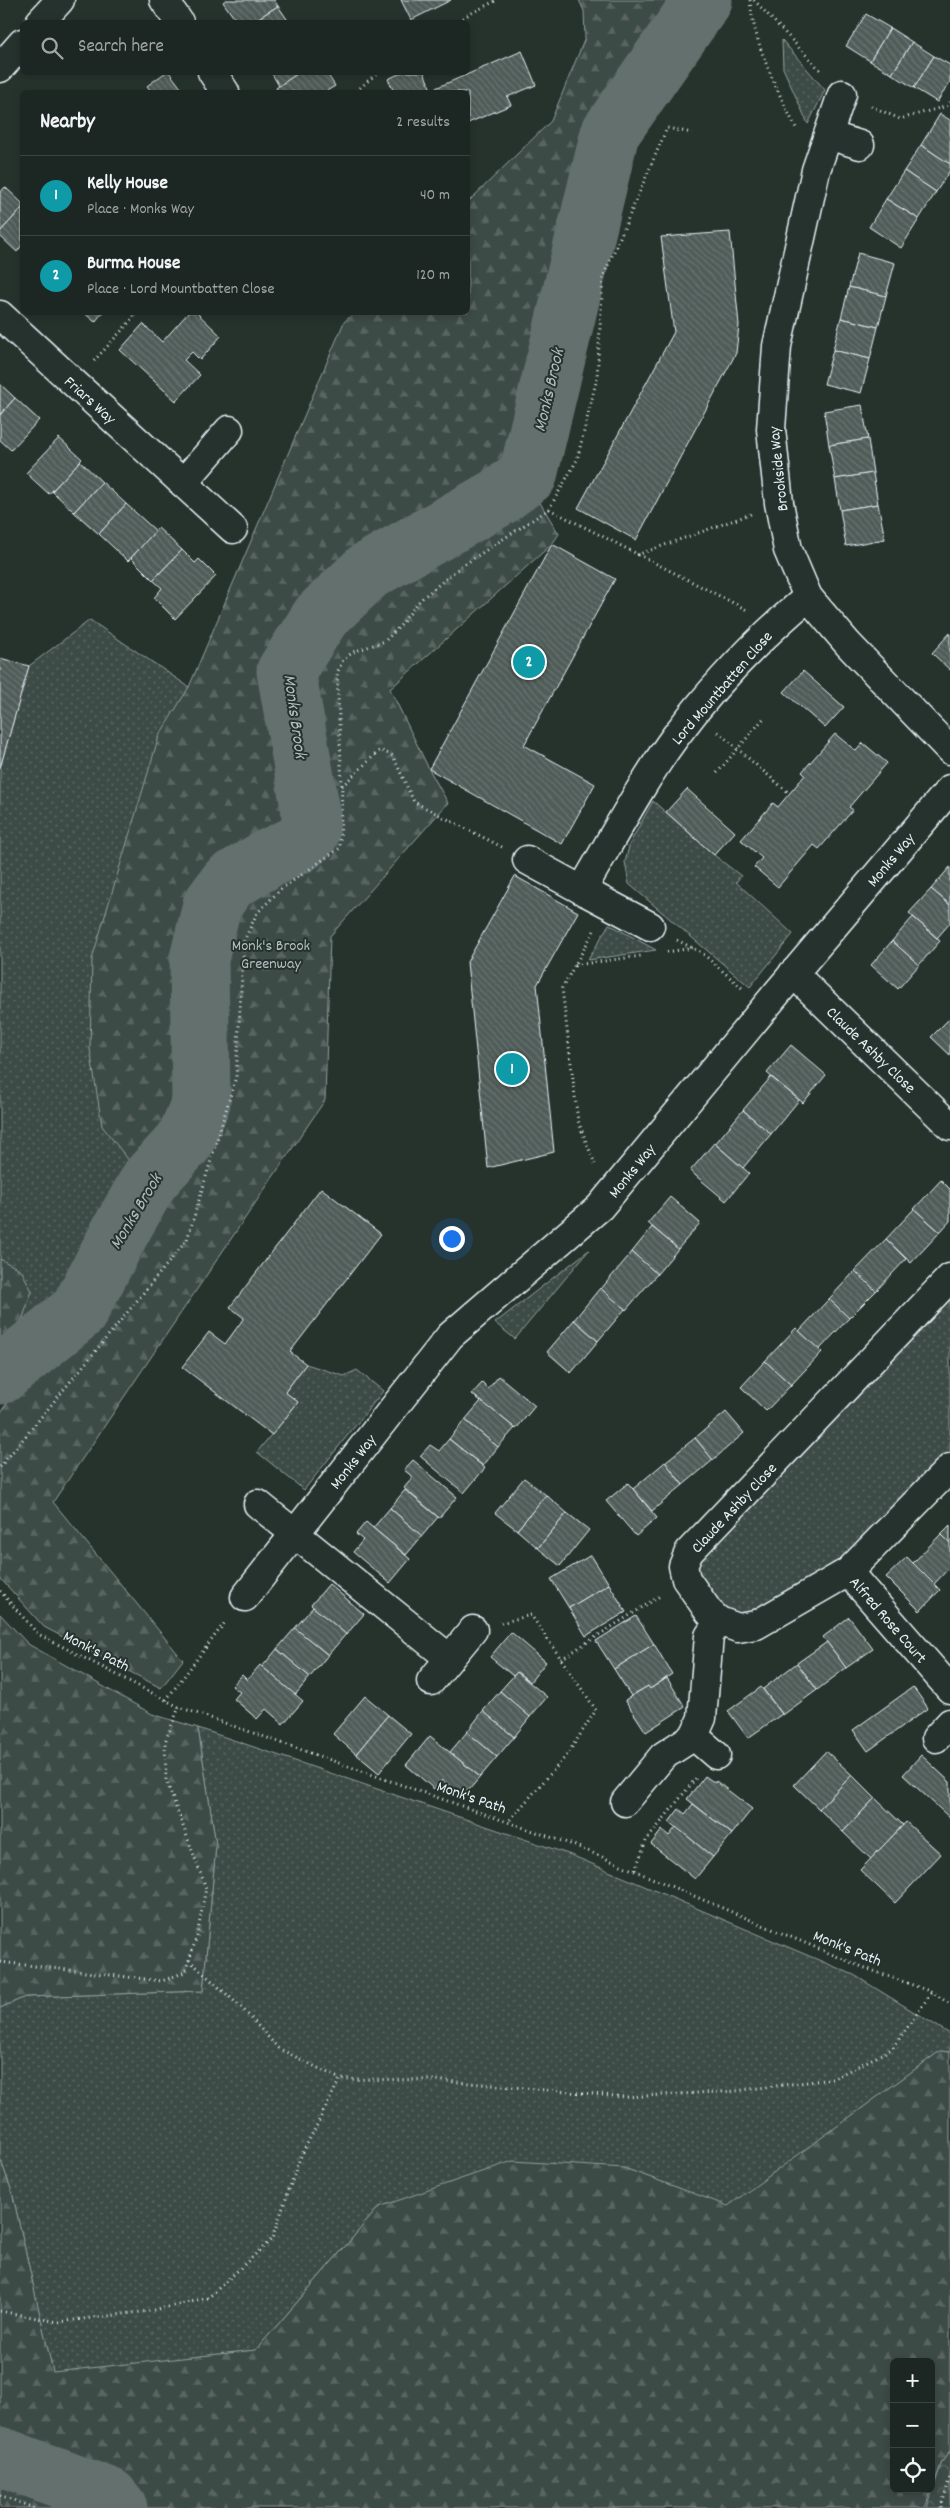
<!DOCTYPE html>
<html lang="en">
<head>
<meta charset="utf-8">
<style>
	:root { --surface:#1c2622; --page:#252e2a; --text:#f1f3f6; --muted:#a0a5a5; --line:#3a4340; --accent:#b45309 }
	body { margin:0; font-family:Dekko,sans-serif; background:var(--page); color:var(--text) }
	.controls { position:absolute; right:15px; bottom:15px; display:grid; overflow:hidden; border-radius:8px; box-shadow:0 2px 8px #0003 }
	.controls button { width:45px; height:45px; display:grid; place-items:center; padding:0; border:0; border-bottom:1px solid var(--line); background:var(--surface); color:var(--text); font:25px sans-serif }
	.you { position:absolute; left:451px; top:1238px; width:18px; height:18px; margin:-12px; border:4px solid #fff; border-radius:50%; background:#1a73e8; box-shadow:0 0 0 8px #1a73e833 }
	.badge { display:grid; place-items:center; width:32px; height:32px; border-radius:50%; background:var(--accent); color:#fff; font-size:16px; font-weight:700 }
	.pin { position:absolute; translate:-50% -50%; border:2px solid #fff; box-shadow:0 1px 5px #0006 }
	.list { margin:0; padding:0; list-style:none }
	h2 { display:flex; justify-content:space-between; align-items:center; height:65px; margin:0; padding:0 20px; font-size:21px }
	h2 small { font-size:16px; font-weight:400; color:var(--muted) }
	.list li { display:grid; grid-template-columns:32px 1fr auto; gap:15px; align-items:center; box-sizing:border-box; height:80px; padding:0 20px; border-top:1px solid var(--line) }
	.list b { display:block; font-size:19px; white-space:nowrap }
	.list p { margin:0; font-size:16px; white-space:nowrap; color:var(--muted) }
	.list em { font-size:16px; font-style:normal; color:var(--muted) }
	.icon { flex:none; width:28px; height:28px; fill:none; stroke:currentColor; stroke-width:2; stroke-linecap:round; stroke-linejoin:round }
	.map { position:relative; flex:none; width:950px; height:2508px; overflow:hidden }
	.search { position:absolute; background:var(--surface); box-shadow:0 2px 8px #0003; left:20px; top:20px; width:450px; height:55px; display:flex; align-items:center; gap:12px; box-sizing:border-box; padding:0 18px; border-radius:8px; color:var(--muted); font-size:19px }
	.panel { position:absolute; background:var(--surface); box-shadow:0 2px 8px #0003; left:20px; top:90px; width:450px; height:225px; border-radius:8px }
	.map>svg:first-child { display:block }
	.grass { fill:url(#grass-dots); stroke:#939ea0 }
	.forest { fill:url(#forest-firs); stroke:#939ea0; fill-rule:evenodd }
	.park { fill:url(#park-crowns); stroke:#939ea0 }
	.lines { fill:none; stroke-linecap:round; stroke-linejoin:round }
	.river { stroke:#636f6d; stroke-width:59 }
	.building { fill:url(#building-back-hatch); stroke:#e8f1f8 }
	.street-casing { stroke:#e8f1f8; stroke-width:31 }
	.secondary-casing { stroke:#e8f1f8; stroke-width:31 }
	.path { stroke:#e8f1f8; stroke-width:3; stroke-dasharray:1 4; stroke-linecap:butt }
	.street { stroke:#26332d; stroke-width:28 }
	.secondary { stroke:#26332d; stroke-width:28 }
	.labels { text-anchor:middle; stroke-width:4; stroke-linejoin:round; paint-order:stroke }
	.street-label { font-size:16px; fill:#e8f1f8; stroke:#26332d }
	.park-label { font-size:16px; fill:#b5bfc3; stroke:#26332d }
	.water-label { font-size:18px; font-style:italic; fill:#b3bdc0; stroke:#26332d }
</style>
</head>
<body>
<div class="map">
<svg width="950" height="2508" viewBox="0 0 950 2508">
	<defs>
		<pattern id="grass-dots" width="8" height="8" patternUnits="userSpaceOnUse" patternTransform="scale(1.25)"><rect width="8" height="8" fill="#3e4b47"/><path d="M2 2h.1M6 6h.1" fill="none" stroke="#5a6562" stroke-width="1.8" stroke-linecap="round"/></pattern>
		<pattern id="forest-firs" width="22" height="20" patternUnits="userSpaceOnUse" patternTransform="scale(1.25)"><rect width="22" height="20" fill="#3e4b47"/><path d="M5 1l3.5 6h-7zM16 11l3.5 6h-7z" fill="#5a6562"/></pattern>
		<pattern id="park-crowns" width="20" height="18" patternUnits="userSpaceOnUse" patternTransform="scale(1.25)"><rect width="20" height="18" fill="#3e4b47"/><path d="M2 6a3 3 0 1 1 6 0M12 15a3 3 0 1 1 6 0" fill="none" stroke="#5a6562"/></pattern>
		<pattern id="building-back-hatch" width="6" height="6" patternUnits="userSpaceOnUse" patternTransform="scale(1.25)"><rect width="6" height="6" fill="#505c59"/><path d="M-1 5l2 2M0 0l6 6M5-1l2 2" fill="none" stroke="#697472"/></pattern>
	</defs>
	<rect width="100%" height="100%" fill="#26332d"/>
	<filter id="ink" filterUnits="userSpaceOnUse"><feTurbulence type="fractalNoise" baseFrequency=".02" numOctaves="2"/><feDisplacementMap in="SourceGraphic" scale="10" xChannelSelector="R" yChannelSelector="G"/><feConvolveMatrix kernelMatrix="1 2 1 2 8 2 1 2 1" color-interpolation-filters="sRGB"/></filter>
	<g filter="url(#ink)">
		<g class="grass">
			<polygon points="782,40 825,90 808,124 783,68"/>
			<polygon points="90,620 189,687 299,824 291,834 209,873 194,895 182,959 181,1097 167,1135 134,1167 67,1302 16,1338 0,1355 0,768 29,666"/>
			<polygon points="653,801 714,855 741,876 736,882 793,934 750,987 629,884 625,862 630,843"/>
			<polygon points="609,924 656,950 588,960"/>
			<polygon points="589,1250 515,1339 495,1323"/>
			<polygon points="950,1290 950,1454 859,1550 753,1617 725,1614 694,1576 701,1555"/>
			<polygon points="306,1364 344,1376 357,1370 383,1391 304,1490 257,1452 298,1402 285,1392"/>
			<polygon points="198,1728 571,1855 854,1975 950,2034 950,2052 940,2051 728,2207 624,2168 379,2207 256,2350 53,2373 12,2192 0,2158 0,2008 25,1997 203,1991 216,1845"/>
		</g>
		<g class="forest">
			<polygon points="579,0 670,0 642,53 594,119 505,464 490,482 450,502 360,564 321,600 297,633 277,669 285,762 299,824 291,834 209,873 194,895 182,959 181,1097 167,1135 134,1167 102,1126 90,1049 92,959 159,736 189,687 344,322 354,313 468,312 468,202 551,121 585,38 584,11"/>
			<polygon points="533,491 559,534 552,544 390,689 429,769 448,803 330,936 325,1100 53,1502 183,1660 161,1688 44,1627 0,1578 0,1414 14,1392 98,1321 165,1194 199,1148 216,1105 219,1078 220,999 218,979 212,966 213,944 218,925 242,892 279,866 300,858 313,848 326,830 322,778 307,716 314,685 327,654 344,623 365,600 418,561"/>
			<polygon points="0,1259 21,1270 32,1291 16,1338 0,1355"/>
			<polygon points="0,1614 28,1644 152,1714 198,1728 216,1845 203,1991 25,1997 0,2008"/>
			<path d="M 940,2051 L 950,2052 L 950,2451 L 942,2462 L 925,2508 L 0,2508 L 0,2158 L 12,2192 L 53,2372 L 256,2350 L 379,2207 L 513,2161 L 624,2168 L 728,2206 ZM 894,2362 L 931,2362 L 931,2489 L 894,2489 Z"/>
		</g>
		<polygon class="park" points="950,2451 950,2508 927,2508 942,2462"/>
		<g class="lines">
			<g class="river">
				<polyline points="0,1375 79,1311 121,1230 150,1179 185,1141 201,1102 199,959 212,905 229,882 267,859 299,844 310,833 311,812 286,671 321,616 368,571 497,498 528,475 610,133 703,0"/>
				<polyline points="0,2456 109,2497 118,2508"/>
			</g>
		</g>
		<g class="building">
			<polygon points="226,0 274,0 278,6 252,22 237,22 223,2"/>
			<polygon points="401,0 451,0 411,20"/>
			<polygon points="278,6 289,22 252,22"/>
			<polygon points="866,14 890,28 870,61 846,46"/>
			<polygon points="890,28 912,42 892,74 870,61"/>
			<polygon points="912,42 934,56 914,88 892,74"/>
			<polygon points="522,51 536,85 507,97 511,105 468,123 468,92 394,92 388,79 403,72 424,72 431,90"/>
			<polygon points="934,56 950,65 950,82 937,102 914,88"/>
			<polygon points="166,72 169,72 184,92 152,92 147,86"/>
			<polygon points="271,72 300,72 279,86"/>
			<polygon points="300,72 326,72 335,86 325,92 279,92 276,88"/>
			<polygon points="940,114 950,120 950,164 921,145"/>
			<polygon points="921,145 950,164 950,170 936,192 904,171"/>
			<polygon points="904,171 936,192 919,219 886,199"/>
			<polygon points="5,187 22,203 22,208 0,232 0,193"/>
			<polygon points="886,199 919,219 901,248 869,227"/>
			<polygon points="22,208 22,245 17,252 0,236 0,232"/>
			<polygon points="730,232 739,325 736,353 636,540 578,508 674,332 661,237"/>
			<polygon points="858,253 895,263 886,296 849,287"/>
			<polygon points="849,287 886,296 878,327 841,318"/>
			<polygon points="83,312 103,312 95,322"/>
			<polygon points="189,312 196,312 221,336 200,360 192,352 184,360 200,375 176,401 120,350 143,324 162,342"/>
			<polygon points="841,318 878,327 870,359 833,350"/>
			<polygon points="833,350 870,359 861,393 824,384"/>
			<polygon points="0,384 15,398 0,415"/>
			<polygon points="15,398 39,420 11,450 0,440 0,415"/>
			<polygon points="862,405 868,439 829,445 824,411"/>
			<polygon points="59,438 82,459 49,494 26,473"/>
			<polygon points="868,439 873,473 835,479 829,445"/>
			<polygon points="80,461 102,482 74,512 52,491"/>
			<polygon points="873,473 878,504 840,510 835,479"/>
			<polygon points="102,482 126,504 99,534 74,512"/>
			<polygon points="126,504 156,531 128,561 99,534"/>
			<polygon points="878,504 885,539 846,546 840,510"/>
			<polygon points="158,528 182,550 153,580 131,558"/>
			<polygon points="552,544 615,579 524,745 595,784 562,844 429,769"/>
			<polygon points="182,550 195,563 199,559 216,576 175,619 154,598 162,588 153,580"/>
			<polygon points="950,633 950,670 932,653"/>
			<polygon points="0,658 29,666 0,768"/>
			<polygon points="803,671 844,707 825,728 784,692"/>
			<polygon points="835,734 856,751 863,743 887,763 849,807 853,810 819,849 814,845 778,887 754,867 762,858 741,840 773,803 778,807 805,775 802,772"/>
			<polygon points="687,789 735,832 714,855 666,812"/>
			<polygon points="950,867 950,905 931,889"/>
			<polygon points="515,876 578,912 537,985 554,1152 488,1168 467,962"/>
			<polygon points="931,889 950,905 950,923 937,938 909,913"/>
			<polygon points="913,917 940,941 919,965 892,941"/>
			<polygon points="892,941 919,965 898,989 871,965"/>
			<polygon points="950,1018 950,1055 931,1037"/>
			<polygon points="791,1045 826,1075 803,1103 767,1073"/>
			<polygon points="771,1077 799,1100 771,1134 743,1110"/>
			<polygon points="743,1110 771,1134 743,1168 715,1144"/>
			<polygon points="714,1143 749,1173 726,1201 690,1171"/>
			<polygon points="941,1180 950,1189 950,1221 940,1232 914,1209"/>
			<polygon points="321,1188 381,1234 290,1352 306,1364 285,1392 298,1402 272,1435 182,1367 209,1332 225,1344 244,1318 230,1307"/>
			<polygon points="670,1197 700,1223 678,1249 648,1223"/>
			<polygon points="914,1209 940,1232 911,1263 886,1239"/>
			<polygon points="652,1227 678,1249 657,1274 632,1252"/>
			<polygon points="886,1239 906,1259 876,1291 855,1271"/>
			<polygon points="632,1252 657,1274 626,1310 601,1289"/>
			<polygon points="855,1271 876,1291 849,1318 829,1299"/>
			<polygon points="600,1288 625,1309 598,1341 574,1320"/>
			<polygon points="829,1299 849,1318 819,1350 799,1331"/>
			<polygon points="574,1320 598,1341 571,1373 547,1352"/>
			<polygon points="796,1328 822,1352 791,1385 765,1361"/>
			<polygon points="765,1361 791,1385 766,1411 741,1387"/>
			<polygon points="499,1376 535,1406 516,1429 472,1394 482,1383 488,1389"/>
			<polygon points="481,1401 515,1428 498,1447 465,1420"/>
			<polygon points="726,1412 744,1433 713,1460 695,1438"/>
			<polygon points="465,1420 498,1447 483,1466 449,1439"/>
			<polygon points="695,1438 713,1460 683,1485 665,1462"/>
			<polygon points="449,1439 485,1468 464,1493 420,1456 430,1445 439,1451"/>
			<polygon points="413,1460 457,1497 439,1518 404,1488 413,1477 404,1470"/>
			<polygon points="665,1462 683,1485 652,1511 633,1489"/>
			<polygon points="524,1478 546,1495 517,1530 495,1513"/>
			<polygon points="628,1483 657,1518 636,1536 606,1501"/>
			<polygon points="405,1490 438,1517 422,1536 390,1508"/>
			<polygon points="546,1495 567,1513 538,1548 517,1530"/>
			<polygon points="390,1508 422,1536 406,1555 373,1528"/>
			<polygon points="567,1513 589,1530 560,1566 538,1548"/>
			<polygon points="366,1522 410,1559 390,1583 353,1552 363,1540 356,1534"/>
			<polygon points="950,1525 950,1543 941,1534"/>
			<polygon points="941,1534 950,1543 950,1567 934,1584 913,1563"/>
			<polygon points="591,1555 609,1584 569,1608 551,1579"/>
			<polygon points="907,1557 940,1590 920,1611 886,1577"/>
			<polygon points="329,1584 364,1614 346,1635 311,1605"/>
			<polygon points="609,1584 626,1612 586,1636 569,1608"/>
			<polygon points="313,1607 346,1634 328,1655 295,1628"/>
			<polygon points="636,1616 654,1644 614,1669 596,1641"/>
			<polygon points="849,1617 873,1649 846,1668 823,1637"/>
			<polygon points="295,1628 328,1655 310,1677 277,1649"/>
			<polygon points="511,1632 546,1662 530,1682 517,1672 513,1676 490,1657"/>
			<polygon points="827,1642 846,1668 817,1690 797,1663"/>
			<polygon points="654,1644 672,1674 650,1689 648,1686 631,1696 614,1669"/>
			<polygon points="277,1649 310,1677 295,1695 262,1667"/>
			<polygon points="797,1663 817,1690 783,1715 763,1689"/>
			<polygon points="260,1665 303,1701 283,1724 266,1709 257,1719 234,1699 240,1692 232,1686 242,1675 247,1680"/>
			<polygon points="517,1672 547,1697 530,1717 500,1691"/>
			<polygon points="667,1678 685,1707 646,1732 625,1700 648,1686 650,1689"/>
			<polygon points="761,1687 782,1714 748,1738 728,1711"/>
			<polygon points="913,1687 928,1708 868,1751 853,1730"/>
			<polygon points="500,1691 530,1717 514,1737 483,1711"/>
			<polygon points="365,1696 388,1715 356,1754 333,1734"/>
			<polygon points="483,1711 514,1737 497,1757 467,1732"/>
			<polygon points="388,1715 411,1734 379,1773 356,1754"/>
			<polygon points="467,1732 497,1757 480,1777 450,1752"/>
			<polygon points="430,1736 480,1777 463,1797 442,1780 434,1789 406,1765"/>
			<polygon points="826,1751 852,1775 819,1809 794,1785"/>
			<polygon points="921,1755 950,1782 950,1818 903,1775"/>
			<polygon points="852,1775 875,1798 843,1832 819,1809"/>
			<polygon points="705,1776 715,1783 716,1781 752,1809 732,1834 687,1799"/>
			<polygon points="875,1798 903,1825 871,1859 843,1832"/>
			<polygon points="693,1804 732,1834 713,1857 669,1822 679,1809 685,1814"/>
			<polygon points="906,1822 941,1854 895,1903 860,1870"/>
			<polygon points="676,1827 713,1857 695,1879 651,1844 662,1830 669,1836"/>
		</g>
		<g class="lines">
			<defs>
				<g id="street">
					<polyline points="164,0 179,22"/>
					<polyline points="212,72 225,92"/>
					<polyline points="842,94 816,170 777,346 771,429 779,503 788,550 808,597 848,644 950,750"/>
					<polyline points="828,135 860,145"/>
					<polyline points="0,315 233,529"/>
					<polyline points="183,483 229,430"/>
					<polyline points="527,860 582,890"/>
					<path d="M 650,926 L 582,890 C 612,839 640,785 675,737 C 713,686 759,638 808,597"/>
					<polyline points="793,973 950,1126"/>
					<polyline points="950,1278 689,1552 683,1566 686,1579 709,1612 719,1621 738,1628 756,1625 848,1572 950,1468"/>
					<polyline points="258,1504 449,1658"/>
					<polyline points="848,1572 950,1689"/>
					<polyline points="245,1597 450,1336 600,1207 777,993 950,789"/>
					<polyline points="431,1681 473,1630"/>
					<polyline points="694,1736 702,1718 709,1636 719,1621"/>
					<polyline points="936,1738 950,1723"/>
					<polyline points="625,1802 663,1756 694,1736 716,1755"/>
				</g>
				<g id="secondary">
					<polyline points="40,22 60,0"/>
					<polyline points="0,68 22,43"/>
				</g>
			</defs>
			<use href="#street" class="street-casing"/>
			<use href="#secondary" class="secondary-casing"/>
			<g class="path">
				<path d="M 750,0 C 754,45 777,90 797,130"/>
				<polyline points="754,0 822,72"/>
				<polyline points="461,22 462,18 497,0"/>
				<polyline points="363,92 360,88 378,72"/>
				<polyline points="871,106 900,119 947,106 950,102"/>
				<polyline points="255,312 259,312"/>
				<polyline points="94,361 134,317 134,312"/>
				<polyline points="549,509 747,610"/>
				<polyline points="637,555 751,514"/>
				<polyline points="718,732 790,794"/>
				<polyline points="717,773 764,718"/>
				<polyline points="342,786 380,750 393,756 414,802 502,847"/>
				<polyline points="594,931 562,988 578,1121 595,1164"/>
				<polyline points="677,940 702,953 742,988"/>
				<polyline points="667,952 693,948"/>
				<polyline points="575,965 641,956"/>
				<polyline points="0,1467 187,1240 236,1077 244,941 257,913 281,889 340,848 342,786 337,673 343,660 353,652 385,641 400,626 420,600 459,568 549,509 577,460 597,378 603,277 667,128 692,133"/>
				<polyline points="0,1591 38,1634 179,1707 576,1846 857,1965 932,1992 950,2004"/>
				<polyline points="501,1623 531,1615 596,1710 567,1755 508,1822"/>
				<polyline points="561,1659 660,1596"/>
				<polyline points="166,1700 226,1621"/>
				<polyline points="635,1870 646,1841 696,1778"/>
				<polyline points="189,1960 243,2009 278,2048 340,2079"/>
				<polyline points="0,1962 162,1981 185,1972 197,1936 206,1888 166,1780 165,1742 179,1707"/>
				<polyline points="0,2311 58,2322 149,2311 208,2298 272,2239 300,2158 340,2079 435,2080 626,2097 735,2091 832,2079 892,2049 932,1992"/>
				<polyline points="0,2495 34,2508"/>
				<polyline points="941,2508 950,2477"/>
			</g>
			<use href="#street" class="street"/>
			<use href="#secondary" class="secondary"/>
		</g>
	</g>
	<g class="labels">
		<g class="street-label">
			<text transform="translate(91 399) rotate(42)" y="6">Friars Way</text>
			<text transform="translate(777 469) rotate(-96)" y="6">Brookside Way</text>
			<text transform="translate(721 687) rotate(-49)" y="6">Lord Mountbatten Close</text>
			<text transform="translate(890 859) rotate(-50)" y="6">Monks Way</text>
			<text transform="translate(872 1049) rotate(44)" y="6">Claude Ashby Close</text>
			<text transform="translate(631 1170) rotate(-51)" y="6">Monks Way</text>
			<text transform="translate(352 1461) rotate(-52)" y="6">Monks Way</text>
			<text transform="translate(733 1507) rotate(-47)" y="6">Claude Ashby Close</text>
			<text transform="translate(889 1619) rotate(49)" y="6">Alfred Rose Court</text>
			<text transform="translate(97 1650) rotate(27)" y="6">Monk's Path</text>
			<text transform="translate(472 1796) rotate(19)" y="6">Monk's Path</text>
			<text transform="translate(848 1947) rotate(22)" y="6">Monk's Path</text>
		</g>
		<g class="park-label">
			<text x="271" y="950">Monk's Brook<tspan x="271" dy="18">Greenway</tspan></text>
		</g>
		<g class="water-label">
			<text transform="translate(548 390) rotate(-77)" y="6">Monks Brook</text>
			<text transform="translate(296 716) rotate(82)" y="6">Monks Brook</text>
			<text transform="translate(135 1211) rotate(-59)" y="6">Monks Brook</text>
		</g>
	</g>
</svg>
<div class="controls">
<button>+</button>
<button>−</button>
<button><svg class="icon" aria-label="locate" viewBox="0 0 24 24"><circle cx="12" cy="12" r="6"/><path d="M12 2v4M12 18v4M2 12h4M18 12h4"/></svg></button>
</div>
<div class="you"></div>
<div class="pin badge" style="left:512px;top:1069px;background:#0f9aa8">1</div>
<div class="pin badge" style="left:529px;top:662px;background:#0f9aa8">2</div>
<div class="search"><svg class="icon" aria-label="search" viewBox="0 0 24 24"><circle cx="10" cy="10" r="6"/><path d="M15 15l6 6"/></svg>Search here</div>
<section class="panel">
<h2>Nearby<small>2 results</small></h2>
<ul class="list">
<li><span class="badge" style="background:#0f9aa8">1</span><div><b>Kelly House</b><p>Place · Monks Way</p></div><em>40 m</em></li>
<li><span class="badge" style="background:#0f9aa8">2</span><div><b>Burma House</b><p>Place · Lord Mountbatten Close</p></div><em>120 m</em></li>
</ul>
</section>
</div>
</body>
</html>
